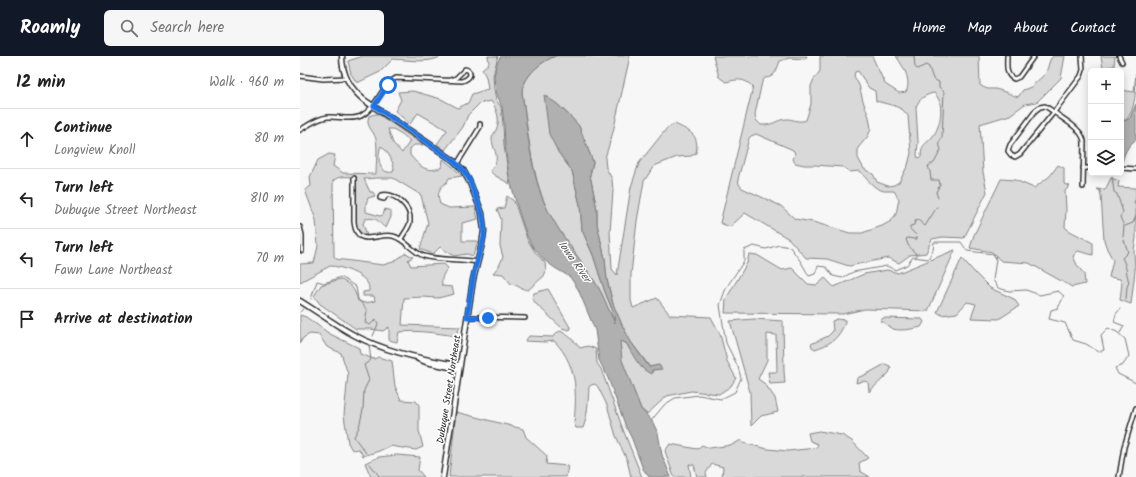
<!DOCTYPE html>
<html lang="en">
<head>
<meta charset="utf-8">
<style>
	:root { --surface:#fff; --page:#f6f6f6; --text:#222; --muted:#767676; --line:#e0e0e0; --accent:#111827 }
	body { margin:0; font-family:Kalam,sans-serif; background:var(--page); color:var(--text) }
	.controls { position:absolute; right:12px; top:12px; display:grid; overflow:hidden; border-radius:6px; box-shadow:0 2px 10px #0003 }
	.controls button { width:36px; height:36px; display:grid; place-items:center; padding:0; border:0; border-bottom:1px solid var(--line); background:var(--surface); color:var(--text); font:20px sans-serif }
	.stop { position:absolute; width:12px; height:12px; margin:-9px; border:3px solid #1a73e8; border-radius:50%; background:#fff }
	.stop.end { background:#1a73e8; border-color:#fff; box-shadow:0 1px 4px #0008 }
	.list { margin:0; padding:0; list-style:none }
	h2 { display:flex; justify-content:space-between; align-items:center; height:52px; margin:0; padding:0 16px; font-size:17px }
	h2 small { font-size:13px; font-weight:400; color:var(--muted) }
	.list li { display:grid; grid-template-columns:26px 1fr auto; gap:12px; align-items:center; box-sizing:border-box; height:60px; padding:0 16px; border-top:1px solid var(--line) }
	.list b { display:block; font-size:15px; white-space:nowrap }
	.list p { margin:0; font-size:13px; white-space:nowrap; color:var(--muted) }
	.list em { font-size:13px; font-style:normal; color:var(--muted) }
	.icon { flex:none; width:22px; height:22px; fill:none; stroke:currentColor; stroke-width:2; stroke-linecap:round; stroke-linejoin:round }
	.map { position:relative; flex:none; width:836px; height:421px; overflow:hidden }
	header { display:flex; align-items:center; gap:24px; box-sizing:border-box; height:56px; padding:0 20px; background:var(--accent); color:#fff }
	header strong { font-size:19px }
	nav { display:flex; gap:22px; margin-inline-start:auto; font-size:14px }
	.search { width:280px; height:36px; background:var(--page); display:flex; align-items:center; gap:10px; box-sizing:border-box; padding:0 14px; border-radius:6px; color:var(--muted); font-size:15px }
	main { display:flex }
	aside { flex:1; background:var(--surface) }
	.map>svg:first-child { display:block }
	.green { fill:#d9d9d9; stroke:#828282; fill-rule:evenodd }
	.water { fill:#b0b0b0; stroke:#7b7b7b }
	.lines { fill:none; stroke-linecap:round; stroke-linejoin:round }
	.stream { stroke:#7b7b7b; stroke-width:1 }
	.minor-casing { stroke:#2b2b2b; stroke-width:6 }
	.major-casing { stroke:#2b2b2b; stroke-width:7 }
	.minor { stroke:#fff; stroke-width:3 }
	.major { stroke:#fff; stroke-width:4 }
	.route { stroke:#1a73e8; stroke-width:5 }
	.labels { text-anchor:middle; stroke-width:3; stroke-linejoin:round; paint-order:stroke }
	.street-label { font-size:10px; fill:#2b2b2b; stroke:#fff }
	.water-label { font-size:11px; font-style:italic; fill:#5a5a5a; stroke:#fff }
</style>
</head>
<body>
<header>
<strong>Roamly</strong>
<div class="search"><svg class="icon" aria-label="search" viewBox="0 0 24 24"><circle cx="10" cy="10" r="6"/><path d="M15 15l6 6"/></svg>Search here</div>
<nav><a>Home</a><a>Map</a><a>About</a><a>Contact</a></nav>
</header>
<main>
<aside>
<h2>12 min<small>Walk · 960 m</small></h2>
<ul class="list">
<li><svg class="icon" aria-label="ahead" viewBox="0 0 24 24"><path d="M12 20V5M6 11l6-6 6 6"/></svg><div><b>Continue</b><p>Longview Knoll</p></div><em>80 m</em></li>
<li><svg class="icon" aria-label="left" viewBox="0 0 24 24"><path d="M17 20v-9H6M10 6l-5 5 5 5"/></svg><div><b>Turn left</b><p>Dubuque Street Northeast</p></div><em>810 m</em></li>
<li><svg class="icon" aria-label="left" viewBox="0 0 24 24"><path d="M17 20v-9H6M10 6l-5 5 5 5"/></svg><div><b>Turn left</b><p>Fawn Lane Northeast</p></div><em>70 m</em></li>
<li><svg class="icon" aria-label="arrive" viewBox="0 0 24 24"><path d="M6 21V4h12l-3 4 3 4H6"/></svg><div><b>Arrive at destination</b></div></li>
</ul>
</aside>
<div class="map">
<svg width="836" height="421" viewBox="0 0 836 421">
	<rect width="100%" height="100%" fill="#f7f7f7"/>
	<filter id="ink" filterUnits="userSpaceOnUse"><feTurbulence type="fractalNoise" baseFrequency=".025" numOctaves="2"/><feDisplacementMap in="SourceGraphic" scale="8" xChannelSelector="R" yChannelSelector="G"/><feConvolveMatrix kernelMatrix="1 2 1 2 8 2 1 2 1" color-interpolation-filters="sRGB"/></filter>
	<g filter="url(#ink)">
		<g class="green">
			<path d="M 63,0 L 142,0 C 129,8 109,4 93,3 L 80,16 L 57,27 L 51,18 L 48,5 Z"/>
			<path d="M 188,0 L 198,0 L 193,20 L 194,33 L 196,44 L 201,51 L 203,68 L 204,90 L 210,128 L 194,119 L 190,115 C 197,107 198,102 194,92 C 193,89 192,86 192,83 C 192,79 194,78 196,74 C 201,65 197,53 191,45 L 180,47 L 168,59 L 163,71 L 145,94 L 137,88 L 147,74 L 118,57 L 110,68 L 95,55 L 101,44 L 98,36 L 113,35 L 141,43 L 158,52 L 168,47 L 172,38 L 188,33 L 186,21 L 182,13 L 189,7 Z"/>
			<path d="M 256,0 L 330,0 L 313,76 L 305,102 L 306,112 L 312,123 L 313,135 L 310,176 L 312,213 L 317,219 L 331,131 L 339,107 L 367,72 L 375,68 C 389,75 400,78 396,97 L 391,100 L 377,101 L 354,110 L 344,125 L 337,165 L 331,218 L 331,244 L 333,252 L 357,242 L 370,259 L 411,261 L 420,278 L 427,305 L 436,322 L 431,330 L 419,338 L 391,335 L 367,340 L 347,358 L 341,353 L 321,304 L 319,285 L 326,287 L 342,312 L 352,317 L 352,314 L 361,313 L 359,309 L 350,311 L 331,286 L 323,271 L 313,248 L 307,224 L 305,203 L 297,168 L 297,154 L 290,119 L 293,106 L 279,70 L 270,60 L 256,47 L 258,96 L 272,115 L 280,149 L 282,174 L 293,199 L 305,236 L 314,258 L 316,270 L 311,256 L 308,253 C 304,244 301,235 296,228 C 294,223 290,220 287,215 C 273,196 258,175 247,153 C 231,118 228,74 222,36 C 224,20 241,5 256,0 Z"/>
			<path d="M 413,0 L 507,0 L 505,3 L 489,2 L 480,5 C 477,13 475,22 465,22 L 462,26 L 455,58 L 456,64 L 461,69 C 473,70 477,63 487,63 C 494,63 498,67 506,64 L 511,48 L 511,30 L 514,23 L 520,15 L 520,0 L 572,0 L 585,28 L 599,37 L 606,36 C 612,24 603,10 596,0 L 679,0 L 680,29 C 689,36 691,31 699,34 C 706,36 712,39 718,41 L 723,34 L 731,31 L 746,17 L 750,4 L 753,0 L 765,0 L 761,22 L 737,46 L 725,48 L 710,59 L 680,68 L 683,116 L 687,136 L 664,182 L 643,181 L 632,183 L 626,197 L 610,199 L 599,207 L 588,202 L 549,210 L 527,203 L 506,202 L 489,183 L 445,157 L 430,171 L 420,167 L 453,31 C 444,22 438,23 426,26 L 419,21 ZM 558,15 L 569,32 L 575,35 L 576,45 L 595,50 L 603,54 L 608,60 L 611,97 L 608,109 L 599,126 L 594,129 L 588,130 L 577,126 L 573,118 L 564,113 L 558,102 L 558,92 L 568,80 L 571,73 L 569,61 L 563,45 L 559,29 L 554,20 L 555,16 ZM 634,37 C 645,46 641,70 633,80 C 625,90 622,86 621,101 L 618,102 L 617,99 L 618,86 L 616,51 C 618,44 626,38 634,37 ZM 456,78 L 491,93 L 494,95 L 495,98 L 493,103 L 495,107 L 504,109 L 515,109 L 543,111 L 550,116 L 559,115 C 567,122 573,133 584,135 C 587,135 591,135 594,135 L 599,143 L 596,158 L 591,165 L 582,170 L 562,177 L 550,177 L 513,166 L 495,163 L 481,150 L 442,132 L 439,128 L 438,123 L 449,82 L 451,80 Z"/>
			<polygon points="801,0 815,0 814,10 803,12"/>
			<path d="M 836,17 C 836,32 836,55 825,65 L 821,60 L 821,34 L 834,36 Z"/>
			<path d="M 75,58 L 78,58 L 123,89 L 114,89 L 110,93 L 110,99 C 119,110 127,118 142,111 L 143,103 L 153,111 L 162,120 L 149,122 L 147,126 C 138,132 137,138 140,148 L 149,152 L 175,151 L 178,163 L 162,167 L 162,185 L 178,185 L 173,200 L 167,198 L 154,200 L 140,191 L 133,198 L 120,193 L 128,167 L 121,139 L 93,122 L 77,122 L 64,123 L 70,136 L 73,136 L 75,140 L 68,142 L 66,148 L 66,156 L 80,160 L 83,159 L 85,153 L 91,155 L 91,161 L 86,172 C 76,166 80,161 65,163 L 63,168 L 67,179 C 63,178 59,176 57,172 C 52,163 55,133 55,121 C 47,121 39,119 33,125 L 34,200 L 36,203 L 83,209 L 93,206 L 106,197 L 113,201 L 108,204 L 111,210 L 144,208 L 148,212 C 143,218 141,222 142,230 L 152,231 L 154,238 L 138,242 L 123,241 L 104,242 L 102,269 L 160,271 L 155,280 C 136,277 118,274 99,276 L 97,286 L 89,284 L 89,271 L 83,275 L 71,273 L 56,273 L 20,248 L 14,240 L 21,229 L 40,223 C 52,230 54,231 58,245 L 65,247 L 75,245 L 74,240 L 63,240 L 63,236 L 69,235 C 69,233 69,230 68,228 C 63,218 41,210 30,210 L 0,226 L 0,208 L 14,207 L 18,190 L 16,164 L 5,134 L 11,130 L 10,121 L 18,104 L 29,98 L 35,99 L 33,110 L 43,117 L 76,118 C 76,108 78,92 76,83 C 73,73 65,71 69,60 ZM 88,73 L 93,73 L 102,78 L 110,85 L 102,97 L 93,87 ZM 81,90 C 88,96 92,103 94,112 L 93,116 C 78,119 77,100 81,90 Z"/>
			<polygon points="758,109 764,112 764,128 770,130 765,135 766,153 765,171 768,174 793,187 793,199 778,195 773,200 777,209 784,218 785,228 772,231 729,207 701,205 692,196 670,192 674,179 701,123 715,124 734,132 750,120"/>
			<polygon points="811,122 819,125 818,131 836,132 836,182 834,194 835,215 831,248 820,244 822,227 820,223 809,221 813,204 807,193 804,184 801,140 800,135 797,133 805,134"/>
			<path d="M 207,140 L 214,145 L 227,183 L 235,196 L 245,207 L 246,215 L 244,220 L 228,234 C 220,233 218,229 211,228 L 203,218 L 193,217 L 199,210 L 203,201 L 200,190 L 201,163 L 197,153 L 204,152 Z"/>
			<polygon points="655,194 628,255 565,253 543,258 425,257 426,243 447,207 449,198 457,199 482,214 492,212 508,228 517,229 525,222 534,231 564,218 587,214 598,217"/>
			<polygon points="662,202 675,217 690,232 714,243 719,250 699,263 671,262 676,248 667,246 657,257 642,259 637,256"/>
			<polygon points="248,233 271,273 269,274 262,272 236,248 232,242 234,237"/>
			<polygon points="0,259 6,261 30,278 59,292 60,298 74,303 78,301 92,305 95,330 101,344 116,345 119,349 119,375 123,391 116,394 90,390 79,395 63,400 59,393 52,394 48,387 44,359 48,318 41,297 27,291 19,279 10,278 3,282 0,287"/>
			<path d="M 583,262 L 622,263 L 624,266 L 621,271 C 613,273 598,276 591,272 C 587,270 585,266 580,265 Z"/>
			<polygon points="454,263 483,265 484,315 485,327 470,328 468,316 477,316 476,279 467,278 467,304 458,323 465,328 475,342 478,356 461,360 451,370 450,336 430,265"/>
			<path d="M 537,263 L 545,264 C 545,268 544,270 542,273 C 536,285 527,289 515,293 L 512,291 L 511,288 L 528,280 L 533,275 L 532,265 Z"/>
			<path d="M 260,275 C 269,279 274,285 280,292 L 288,290 L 296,293 L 297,307 L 301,313 L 324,376 L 342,421 L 331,421 L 327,404 L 316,380 L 307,349 L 298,331 L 295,328 L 291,329 L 289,331 C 288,346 288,359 283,372 L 276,372 L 274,367 C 275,356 276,344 275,333 C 275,316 266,296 254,285 L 245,286 L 225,285 L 229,280 L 253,281 L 255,278 Z"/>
			<polygon points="585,308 590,310 591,312 589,317 569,336 568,326 563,325 556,327 557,322 567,318"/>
			<polygon points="156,356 223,373 226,381 247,400 246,408 268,410 266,421 149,421"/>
			<polygon points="519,375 542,379 552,385 568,402 559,407 560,415 570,421 422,421 423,411 412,408 406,417 407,421 397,421 394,409 389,408 391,421 374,421 365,395 370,388 397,393 402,389 409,392 425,390 434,388 441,384 443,387 468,393 488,395 516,392 518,388 510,385 508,377"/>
			<polygon points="97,399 120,401 118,414 124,421 71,421 65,407 79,401"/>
		</g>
		<g class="water">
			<path d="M 201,0 L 256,0 C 241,5 224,20 222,36 C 227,70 230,112 243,144 C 256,174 278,199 295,226 C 304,239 308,254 315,267 L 314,258 L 305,236 L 293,199 L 282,174 L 280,149 L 272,115 L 258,96 L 249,78 L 244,39 L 256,47 L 270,60 L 279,70 L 293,106 L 290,119 L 297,154 L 297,168 L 305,203 L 307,224 L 313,248 L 323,271 L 331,286 L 349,311 L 359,309 L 362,313 L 352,314 L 352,318 C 340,315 332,297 326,287 L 320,285 L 322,304 L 341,353 L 352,365 L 358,377 L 362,399 L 371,421 L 349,421 L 343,413 L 340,405 L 332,383 L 326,371 L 308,322 L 299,304 L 295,274 L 278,233 L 270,221 L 255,212 L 244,204 L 233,191 L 227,180 L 218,153 L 209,121 L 205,89 L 204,67 L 202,51 L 196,36 L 194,22 L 196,9 Z"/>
			<path d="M 836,48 L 836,84 C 828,88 823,100 822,108 L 821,108 L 821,60 L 825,65 L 830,62 Z"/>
		</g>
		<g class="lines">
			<g class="stream">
				<polyline points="614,0 615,11 617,13 626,9 629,11 633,23 639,26 639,31 644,36 642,81 639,87 641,94 634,107 628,110 630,116 631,124 639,124 640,129 636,136 638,142"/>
				<path d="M 812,121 L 814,136 L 817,138 L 823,156 L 820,161 L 824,170 L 823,181 L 828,196 L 822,202 C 827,210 826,218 829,226 L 827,231 L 826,243"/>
				<polyline points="836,143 834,146 836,150"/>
				<polyline points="825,170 833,167 836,160"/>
				<polyline points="616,201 616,198 608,189 606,183 608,182 614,183 617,183 617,180 610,173 610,170 614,169 615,165 618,164 625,170 637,151"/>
				<polyline points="11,243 17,225 24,227 41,221 56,231 58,243 67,254 65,267 70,269 76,263 78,268 73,280"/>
				<polyline points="0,256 3,253"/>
				<polyline points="820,277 824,270 814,266 816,258 820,253"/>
				<polyline points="351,365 364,349 375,342 399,339 421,343 435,336 441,322 438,311 426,287 420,249 426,232 444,205 444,194 454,190 466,193 479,189 490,191 501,206 509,220 515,218 518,210 526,211 533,220 542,222 553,216 587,210 595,214 607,209 613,201 628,203 633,194 634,186 661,186 667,195 693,198 696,203 693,224 698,232 709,235 726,234 740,239 758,235 764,240 758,252 751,254 749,263 765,267 773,284 786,288 799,296 804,294 801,279 808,272 817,276 825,283 829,300 823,309 815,312 818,318 836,327"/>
				<polyline points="66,397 54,381 59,371 63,354 64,334 69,324 64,309 71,304 69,289"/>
				<polyline points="70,408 80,421"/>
			</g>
			<defs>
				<g id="minor">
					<path d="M 707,0 C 707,9 705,19 714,23 L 719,21 L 734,0"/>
					<path d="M 782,0 L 783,14 L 781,20 L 754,56 C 764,64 781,72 784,85 L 783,131"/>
					<polyline points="819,0 822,6"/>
					<polyline points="0,20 23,23 46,22"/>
					<polygon points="745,50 754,56 720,98 715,101 711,99 708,95 710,89 736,54 740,51"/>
					<path d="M 0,74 C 9,69 17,62 28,61 C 39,60 50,65 61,60 C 78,51 81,29 96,22 L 162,25 C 168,23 173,19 168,14 L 165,13 L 156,22 L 150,24"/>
					<polyline points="157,108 180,71 180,68"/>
					<polyline points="783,112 791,112"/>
					<polyline points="821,112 836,113"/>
					<path d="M 54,122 L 54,166 C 57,194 78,176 93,180 C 105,183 112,196 124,200 C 141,205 160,202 177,206"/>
					<path d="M 86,139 L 84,143 L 80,142 L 81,139 C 95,136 112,151 110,166 C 109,172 104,177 101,183"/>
					<polyline points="0,171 2,179 2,195"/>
					<polyline points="167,261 225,262"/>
					<polyline points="819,421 824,391 836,352"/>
				</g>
				<g id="major">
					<path d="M 42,0 C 42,19 50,32 64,44 L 153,104 L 163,114 L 170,127 L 182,157 L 184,175 L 182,188 L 173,224 L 143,421"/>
					<path d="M 0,245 C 18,256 35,269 54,279 C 86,296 124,304 159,309"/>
					<polyline points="118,303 126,306 159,313"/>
				</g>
			</defs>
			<use href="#minor" class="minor-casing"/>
			<use href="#major" class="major-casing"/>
			<use href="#minor" class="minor"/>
			<use href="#major" class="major"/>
		</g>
	</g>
	<g class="lines" filter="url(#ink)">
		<polyline class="route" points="88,29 74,50 153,104 163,114 169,123 182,157 184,168 184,181 174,217 167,261 188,262"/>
	</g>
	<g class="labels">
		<g class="street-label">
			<text transform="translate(148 333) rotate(-81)" y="4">Dubuque Street Northeast</text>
		</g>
		<g class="water-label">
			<text transform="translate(275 205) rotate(55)" y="4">Iowa River</text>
		</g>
	</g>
</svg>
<div class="controls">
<button>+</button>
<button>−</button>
<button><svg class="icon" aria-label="layers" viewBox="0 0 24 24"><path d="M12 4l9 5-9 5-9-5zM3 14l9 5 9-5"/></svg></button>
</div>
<div class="stop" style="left:88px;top:29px"></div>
<div class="stop end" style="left:188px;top:262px"></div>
</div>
</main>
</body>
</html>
